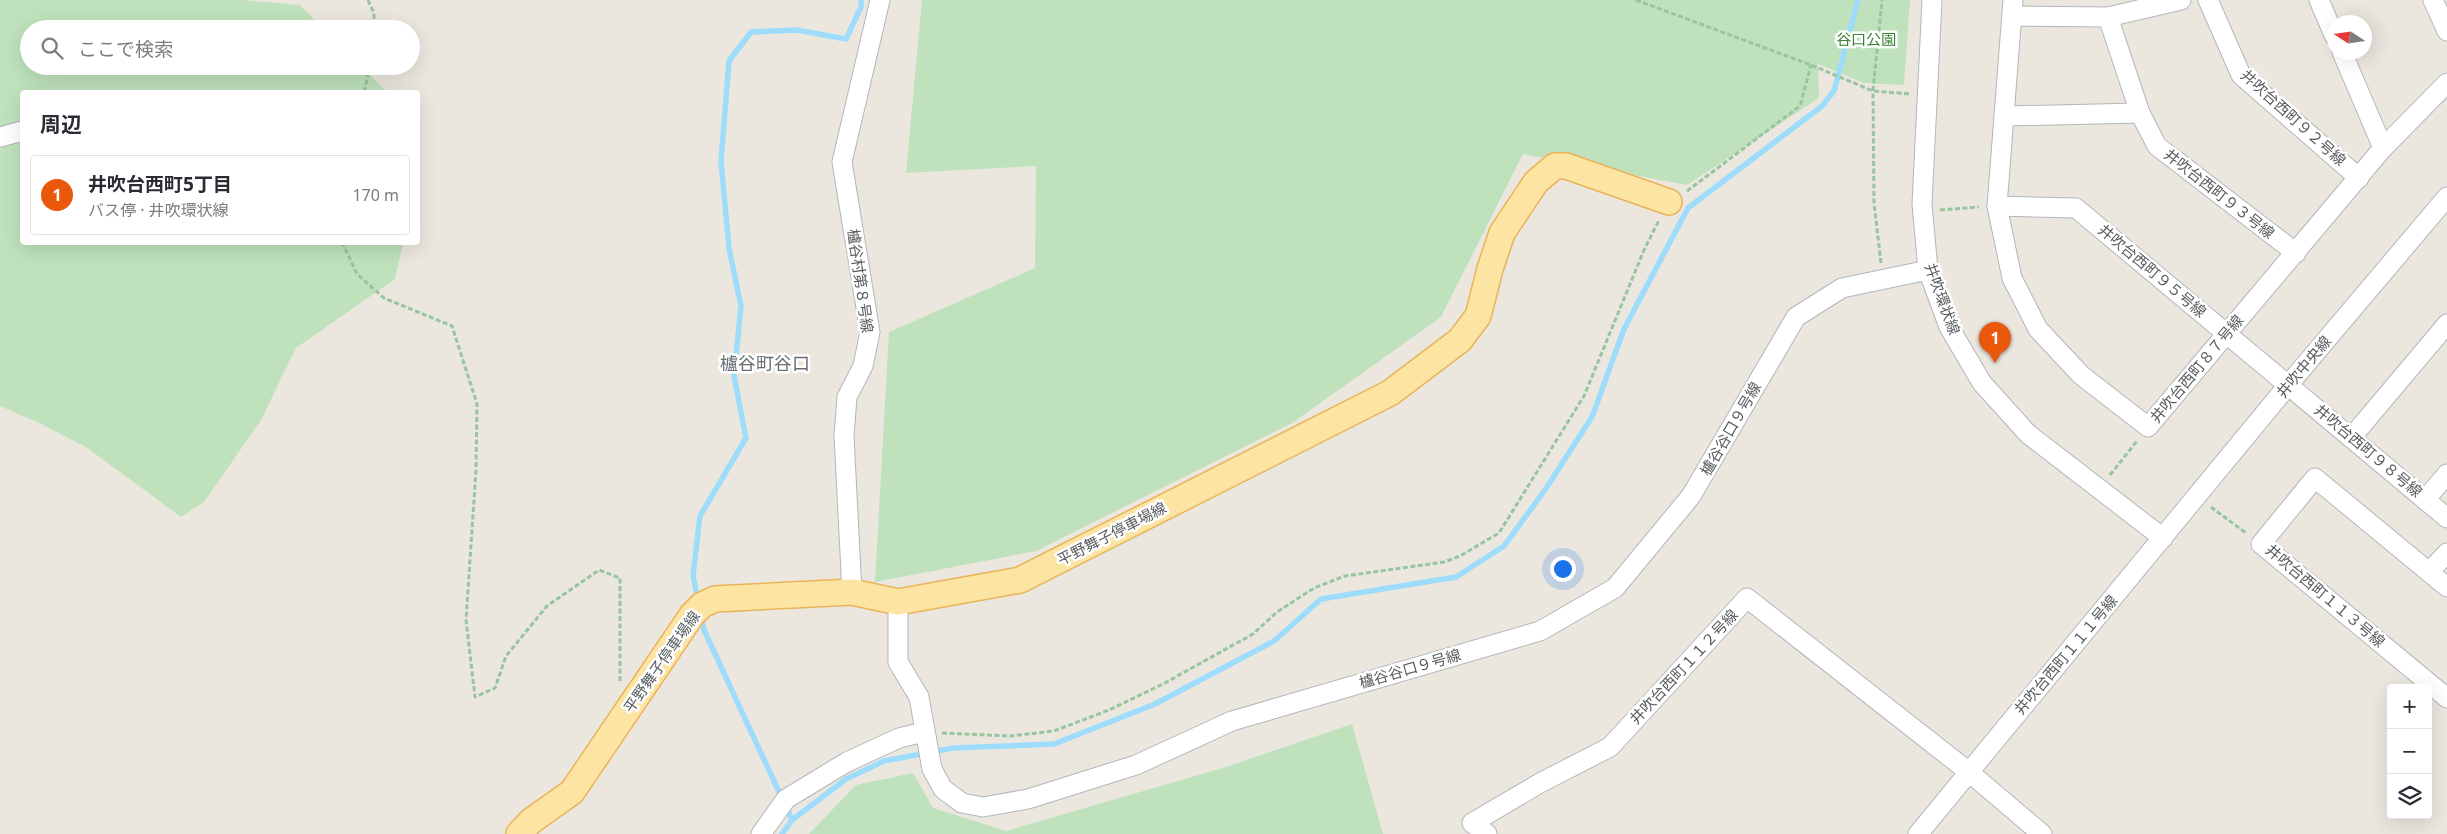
<!DOCTYPE html>
<html lang="ja">
<head>
<meta charset="utf-8">
<style>
	:root { --surface:#fff; --page:#f2f2f3; --text:#2b2b33; --muted:#7c7c81; --line:#e1e1e2; --accent:#ea580c }
	body { margin:0; font-family:"Noto Sans","Noto Sans JP",sans-serif; background:var(--page); color:var(--text) }
	.controls { position:absolute; right:15px; bottom:15px; display:grid; overflow:hidden; border-radius:5px; box-shadow:0 5px 20px #0002 }
	.controls button { width:45px; height:45px; display:grid; place-items:center; padding:0; border:0; border-bottom:1px solid var(--line); background:var(--surface); color:var(--text); font:25px sans-serif }
	.compass { position:absolute; left:2327px; top:15px; width:45px; height:45px; border-radius:50%; background:var(--surface); box-shadow:0 5px 20px #0002; rotate:282deg }
	.you { position:absolute; left:1562px; top:568px; width:18px; height:18px; margin:-12px; border:4px solid #fff; border-radius:50%; background:#1a73e8; box-shadow:0 0 0 8px #1a73e833 }
	.badge { display:grid; place-items:center; width:32px; height:32px; border-radius:50%; background:var(--accent); color:#fff; font-size:16px; font-weight:700 }
	.pin { position:absolute; translate:-50% -41px; filter:drop-shadow(0 1px 2px #0008) }
	.pin::after { content:''; position:absolute; top:26px; width:18px; height:15px; background:inherit; clip-path:polygon(0 0,100% 0,50% 100%) }
	.list { margin:0; padding:0; list-style:none }
	h2 { display:flex; justify-content:space-between; align-items:center; height:65px; margin:0; padding:0 20px; font-size:21px }
	h2 small { font-size:16px; font-weight:400; color:var(--muted) }
	.list li { display:grid; grid-template-columns:32px 1fr auto; gap:15px; align-items:center; box-sizing:border-box; height:80px; margin:0 10px 10px; padding:0 10px; border:1px solid var(--line); border-radius:5px }
	.list b { display:block; font-size:19px; white-space:nowrap }
	.list p { margin:0; font-size:16px; white-space:nowrap; color:var(--muted) }
	.list em { font-size:16px; font-style:normal; color:var(--muted) }
	.icon { flex:none; width:28px; height:28px; fill:none; stroke:currentColor; stroke-width:2; stroke-linecap:round; stroke-linejoin:round }
	.map { position:relative; flex:none; width:2447px; height:834px; overflow:hidden }
	.search { position:absolute; background:var(--surface); box-shadow:0 5px 20px #0002; left:20px; top:20px; width:400px; height:55px; display:flex; align-items:center; gap:12px; box-sizing:border-box; padding:0 18px; border-radius:28px; color:var(--muted); font-size:19px }
	.panel { position:absolute; background:var(--surface); box-shadow:0 5px 20px #0002; left:20px; top:90px; width:400px; height:155px; border-radius:5px }
	.map>svg:first-child { display:block }
	.green { fill:#bfe2bc }
	.lines { fill:none; stroke-linecap:round; stroke-linejoin:round }
	.stream { stroke:#9edcfb; stroke-width:5.5 }
	.minor-casing { stroke:#b2b6ba; stroke-width:21 }
	.major-casing { stroke:#ebb358; stroke-width:28 }
	.path { stroke:#96c59f; stroke-width:3; stroke-dasharray:5 2.5; stroke-linecap:butt }
	.minor { stroke:#fff; stroke-width:19 }
	.major { stroke:#fce4a3; stroke-width:25 }
	.labels { text-anchor:middle; stroke-width:5; stroke-linejoin:round; paint-order:stroke }
	.park-label { font-size:15px; fill:#3b8037; stroke:#fff }
	.street-label { font-size:15px; fill:#585c60; stroke:#fff }
	.quarter-label { font-size:18px; fill:#696e72; stroke:#fff }
</style>
</head>
<body>
<div class="map">
<svg width="2447" height="834" viewBox="0 0 2447 834">
	<rect width="100%" height="100%" fill="#ebe7df"/>
	<g class="green">
		<polygon points="0,0 243,0 300,5 323,29 29,29 29,66 361,66 387,92 22,92 22,242 403,243 395,279 296,348 261,420 204,502 181,517 86,447 37,422 0,406"/>
		<polygon points="922,0 1910,0 1904,85 1864,83 1818,64 1819,98 1687,185 1523,154 1441,317 1292,423 1036,551 875,582 889,332 1035,268 1036,166 906,173"/>
		<polygon points="1352,724 1383,834 809,834 856,785 913,773 933,808 1006,831 1226,767"/>
	</g>
	<g class="lines">
		<g class="stream">
			<polyline points="698,600 693,576 700,516 746,438 734,376 741,306 729,248 721,161 729,61 751,32 797,30 846,39 861,7 861,0"/>
			<polyline points="701,617 704,630 792,820"/>
			<polyline points="782,834 792,820 846,779 884,761 953,748 1054,744 1155,704 1274,641 1321,599 1456,577 1504,546 1545,490 1592,417 1624,329 1688,208 1822,106 1834,91 1858,0"/>
		</g>
		<defs>
			<g id="minor">
				<polyline points="1932,0 1922,204 1928,270 1949,327 1982,383 2028,434 2163,538"/>
				<polyline points="2013,0 1997,206 2012,278 2038,329 2081,375 2148,427 2383,148 2447,83"/>
				<polyline points="2208,0 2241,75 2359,178"/>
				<polyline points="2319,0 2334,35"/>
				<polyline points="2433,0 2447,31"/>
				<polyline points="2012,16 2108,17 2181,0"/>
				<polyline points="2108,17 2140,113 2157,146 2296,253"/>
				<polyline points="2342,52 2383,148"/>
				<polyline points="2004,116 2140,113"/>
				<polyline points="0,137 22,131"/>
				<polyline points="1997,206 2076,208 2447,518"/>
				<polyline points="2351,438 2447,324"/>
				<polyline points="2425,500 2447,474"/>
				<polyline points="2429,572 2447,553"/>
				<polyline points="2447,587 2315,478 2261,544 2447,698"/>
				<polyline points="852,592 844,436 847,397 863,366 870,332 842,162 880,0"/>
				<polyline points="898,602 898,662 919,697 932,769 943,789 962,803 983,807 1028,799 1136,765 1232,721 1540,631 1615,588 1691,496 1796,317 1842,288 1928,270"/>
				<polyline points="761,834 786,799 847,762 899,738 924,732"/>
				<polyline points="1487,834 1472,823 1540,783 1610,747 1747,598 1969,772 2042,834"/>
				<polyline points="1918,834 2289,384 2447,197"/>
			</g>
			<polyline id="major" points="519,834 531,821 572,792 692,615 702,605 715,599 852,592 898,602 1020,580 1390,393 1460,340 1478,316 1490,269 1502,233 1536,182 1555,166 1566,166 1669,202"/>
		</defs>
		<use href="#minor" class="minor-casing"/>
		<use href="#major" class="major-casing"/>
		<g class="path">
			<polyline points="368,0 374,13 374,29"/>
			<polyline points="1636,0 1811,65 1873,91 1911,94"/>
			<polyline points="364,92 370,66"/>
			<polyline points="1687,191 1800,106 1811,65"/>
			<polyline points="1940,210 1979,207"/>
			<polyline points="342,242 357,274 384,298 452,326 477,404 476,470 466,620 475,697 495,688 506,656 547,606 599,570 620,578 620,683"/>
			<polyline points="1881,263 1874,203 1873,91 1882,0"/>
			<polyline points="2110,475 2137,441"/>
			<polyline points="2211,507 2246,533"/>
			<polyline points="942,733 1010,736 1054,731 1109,710 1163,684 1253,634 1277,612 1314,588 1345,576 1444,562 1460,556 1499,533 1584,396 1644,250 1659,220"/>
		</g>
		<use href="#minor" class="minor"/>
		<use href="#major" class="major"/>
	</g>
	<g class="labels">
		<g class="park-label">
			<text x="1866" y="45">谷口公園</text>
		</g>
		<g class="street-label">
			<text transform="translate(2293 118) rotate(42)" y="5">井吹台西町９２号線</text>
			<text transform="translate(2219 194) rotate(38)" y="5">井吹台西町９３号線</text>
			<text transform="translate(2152 271) rotate(40)" y="5">井吹台西町９５号線</text>
			<text transform="translate(860 281) rotate(82)" y="5">櫨谷村第８号線</text>
			<text transform="translate(1942 299) rotate(70)" y="5">井吹環状線</text>
			<text transform="translate(2304 367) rotate(-50)" y="5">井吹中央線</text>
			<text transform="translate(2197 369) rotate(-50)" y="5">井吹台西町８７号線</text>
			<text transform="translate(1731 429) rotate(-60)" y="5">櫨谷谷口９号線</text>
			<text transform="translate(2368 451) rotate(40)" y="5">井吹台西町９８号線</text>
			<text transform="translate(1112 534) rotate(-27)" y="5">平野舞子停車場線</text>
			<text transform="translate(2325 596) rotate(40)" y="5">井吹台西町１１３号線</text>
			<text transform="translate(2066 655) rotate(-50)" y="5">井吹台西町１１１号線</text>
			<text transform="translate(662 662) rotate(-55)" y="5">平野舞子停車場線</text>
			<text transform="translate(1684 667) rotate(-47)" y="5">井吹台西町１１２号線</text>
			<text transform="translate(1410 669) rotate(-16)" y="5">櫨谷谷口９号線</text>
		</g>
		<g class="quarter-label">
			<text x="765" y="370">櫨谷町谷口</text>
		</g>
	</g>
</svg>
<div class="controls">
<button>+</button>
<button>−</button>
<button><svg class="icon" aria-label="layers" viewBox="0 0 24 24"><path d="M12 4l9 5-9 5-9-5zM3 14l9 5 9-5"/></svg></button>
</div>
<svg class="compass" viewBox="-18 -18 36 36"><path d="M0-13l5 13h-10z" fill="#e53935"/><path d="M0 13l5-13h-10z" fill="#7c7c81"/></svg>
<div class="you"></div>
<div class="pin badge" style="left:1995px;top:363px">1</div>
<div class="search"><svg class="icon" aria-label="search" viewBox="0 0 24 24"><circle cx="10" cy="10" r="6"/><path d="M15 15l6 6"/></svg>ここで検索</div>
<section class="panel">
<h2>周辺<small></small></h2>
<ul class="list">
<li><span class="badge">1</span><div><b>井吹台西町5丁目</b><p>バス停 · 井吹環状線</p></div><em>170 m</em></li>
</ul>
</section>
</div>
</body>
</html>
